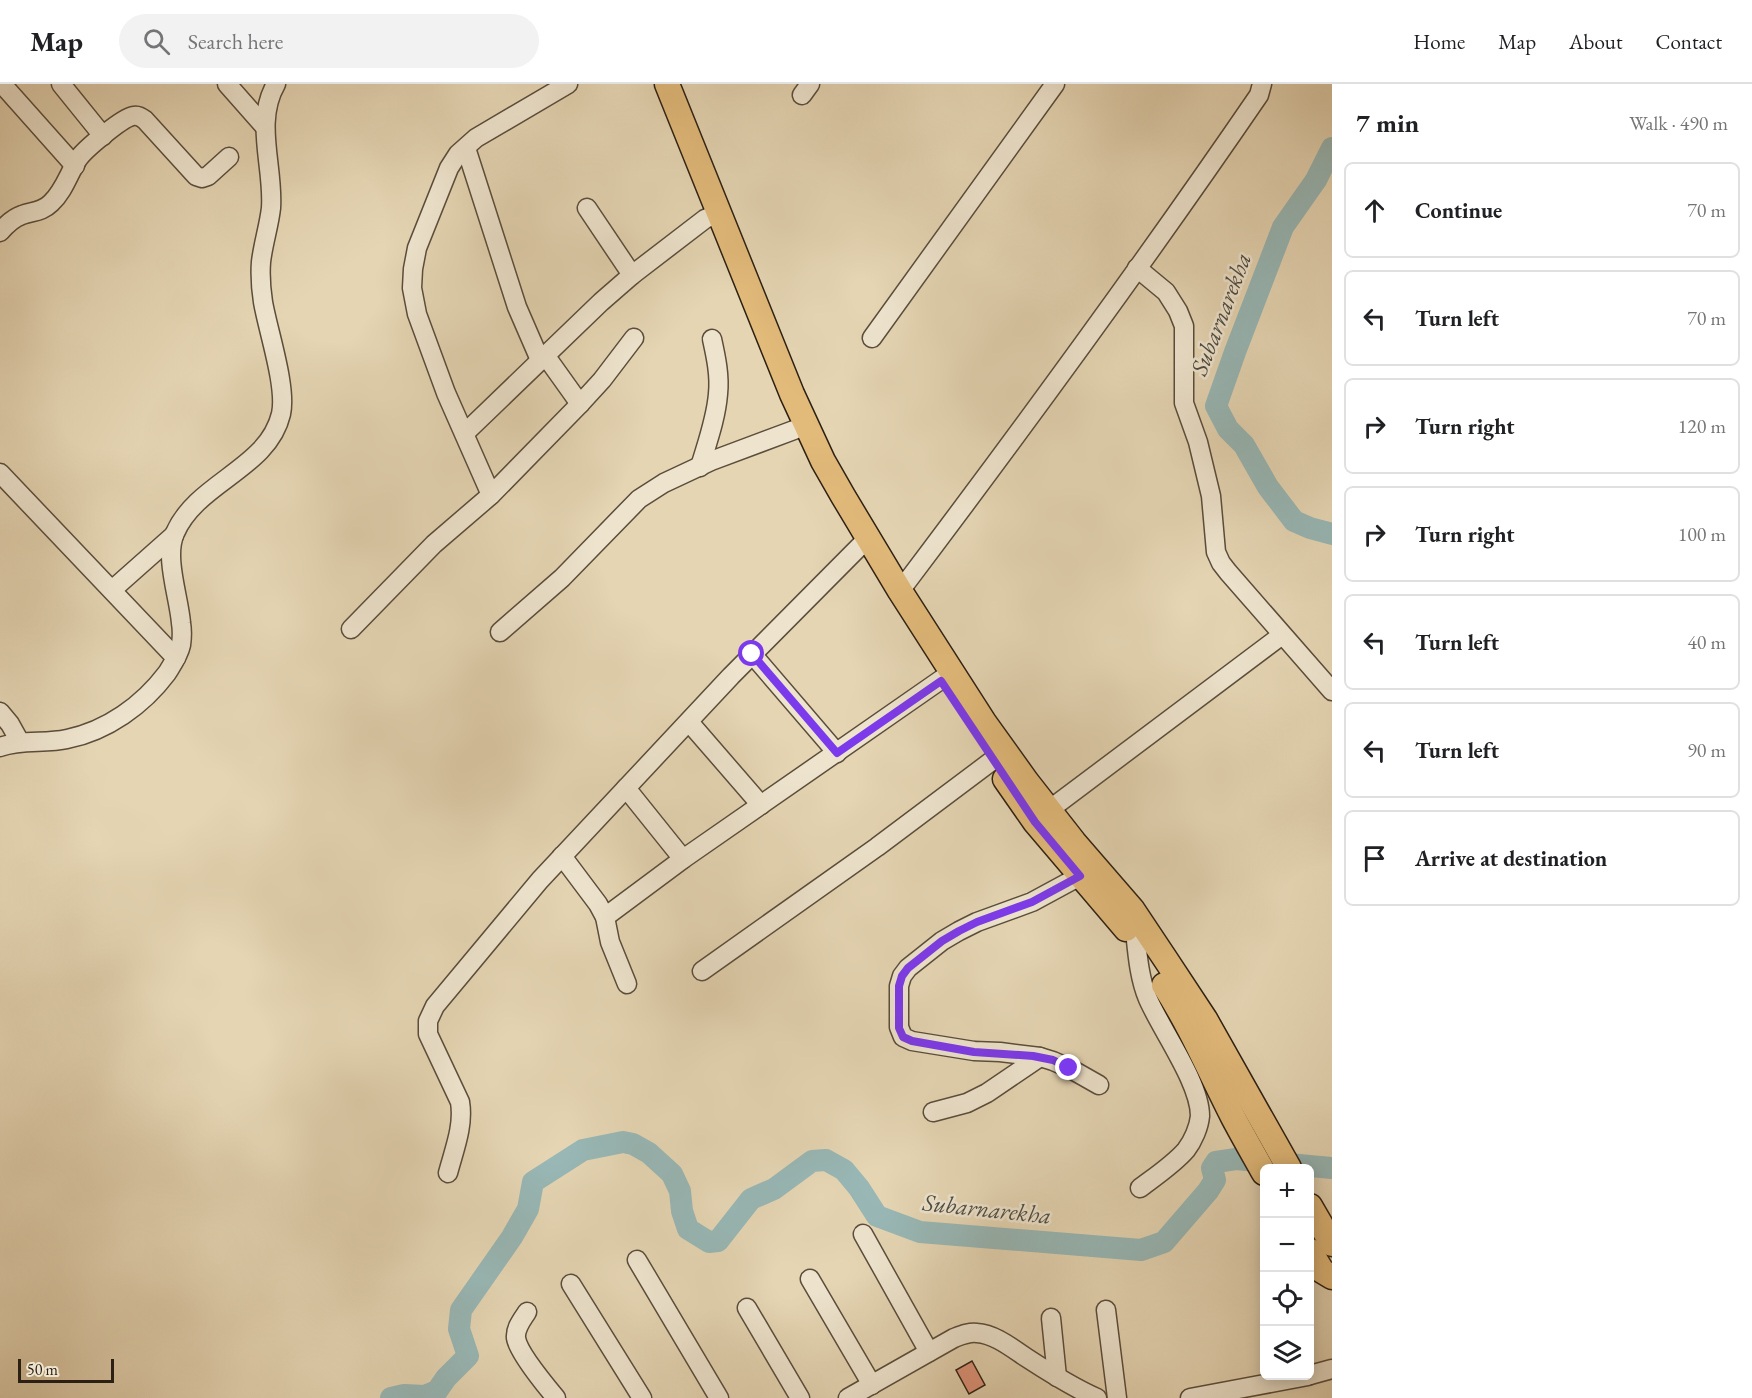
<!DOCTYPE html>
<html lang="en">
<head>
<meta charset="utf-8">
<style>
	:root { --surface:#fff; --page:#f2f2f2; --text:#202124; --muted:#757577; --line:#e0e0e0 }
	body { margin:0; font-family:"EB Garamond",serif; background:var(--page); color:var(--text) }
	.controls { position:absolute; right:18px; bottom:18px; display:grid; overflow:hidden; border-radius:9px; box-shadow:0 3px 15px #0003 }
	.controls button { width:54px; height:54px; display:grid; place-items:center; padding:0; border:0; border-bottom:2px solid var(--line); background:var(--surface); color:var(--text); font:30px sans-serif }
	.scale { position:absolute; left:18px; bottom:15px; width:96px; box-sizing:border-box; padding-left:6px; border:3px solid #2c2014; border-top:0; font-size:16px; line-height:21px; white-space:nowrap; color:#2c2014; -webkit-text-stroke:4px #eee4ce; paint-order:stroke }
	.stop { position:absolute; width:18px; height:18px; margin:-14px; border:4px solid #7c3aed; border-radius:50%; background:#fff }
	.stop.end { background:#7c3aed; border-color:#fff; box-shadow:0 2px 6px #0008 }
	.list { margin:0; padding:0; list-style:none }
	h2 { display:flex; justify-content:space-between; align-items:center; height:78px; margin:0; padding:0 24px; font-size:26px }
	h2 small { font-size:20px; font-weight:400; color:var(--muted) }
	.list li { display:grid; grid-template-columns:39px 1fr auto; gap:18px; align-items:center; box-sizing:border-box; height:96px; margin:0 12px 12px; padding:0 12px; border:2px solid var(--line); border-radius:9px }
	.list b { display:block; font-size:22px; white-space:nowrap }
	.list em { font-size:20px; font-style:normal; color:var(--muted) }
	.icon { flex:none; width:33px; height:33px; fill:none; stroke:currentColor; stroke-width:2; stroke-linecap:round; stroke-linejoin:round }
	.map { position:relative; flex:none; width:1332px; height:1314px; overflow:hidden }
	header { display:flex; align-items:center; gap:36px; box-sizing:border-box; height:84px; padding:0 30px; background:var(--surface); border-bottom:2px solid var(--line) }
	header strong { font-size:28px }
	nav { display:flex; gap:33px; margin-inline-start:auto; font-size:21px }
	.search { width:420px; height:54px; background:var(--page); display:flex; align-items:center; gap:15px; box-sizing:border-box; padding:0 21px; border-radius:33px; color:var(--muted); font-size:22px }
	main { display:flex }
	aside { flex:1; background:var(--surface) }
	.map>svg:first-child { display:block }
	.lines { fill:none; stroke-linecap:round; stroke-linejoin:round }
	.river { stroke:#98b7b5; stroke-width:22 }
	.building { fill:#e0947b; stroke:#2c2014; stroke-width:1.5 }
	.minor-casing { stroke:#5a4d3c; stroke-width:21 }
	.major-casing { stroke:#2c2014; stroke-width:27 }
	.minor { stroke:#eee4ce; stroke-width:18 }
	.major { stroke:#e2ba7a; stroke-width:24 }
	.route { stroke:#7c3aed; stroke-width:8 }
	.labels { text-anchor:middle; stroke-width:5; stroke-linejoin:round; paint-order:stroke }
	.water-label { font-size:24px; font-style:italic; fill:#4c4d44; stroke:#eee4ce }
</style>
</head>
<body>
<header>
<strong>Map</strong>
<div class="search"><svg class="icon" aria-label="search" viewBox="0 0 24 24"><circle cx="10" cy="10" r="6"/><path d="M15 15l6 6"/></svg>Search here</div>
<nav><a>Home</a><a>Map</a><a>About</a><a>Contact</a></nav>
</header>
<main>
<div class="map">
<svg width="1332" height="1314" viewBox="0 0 1332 1314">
	<rect width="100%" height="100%" fill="#e5d5b3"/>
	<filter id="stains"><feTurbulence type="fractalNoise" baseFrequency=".00333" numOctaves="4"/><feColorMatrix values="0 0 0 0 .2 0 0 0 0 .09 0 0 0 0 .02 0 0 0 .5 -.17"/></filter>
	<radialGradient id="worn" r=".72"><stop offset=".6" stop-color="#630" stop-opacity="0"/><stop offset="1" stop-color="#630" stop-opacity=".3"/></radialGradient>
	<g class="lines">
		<g class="river">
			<polyline points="1332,64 1316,96 1283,143 1235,268 1216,322 1228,345 1244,361 1268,403 1294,437 1310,444 1332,450"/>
			<polyline points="391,1314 404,1311 425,1312 437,1307 446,1294 468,1272 459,1245 461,1226 512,1153 528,1125 533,1098 583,1066 623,1058 633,1060 649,1069 672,1090 680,1107 682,1127 688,1145 709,1158 718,1157 751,1115 774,1105 812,1077 826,1076 844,1086 859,1104 877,1132 920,1148 1141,1166 1164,1158 1208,1107 1215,1096 1212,1084 1216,1078 1236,1075 1332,1084"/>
		</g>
	</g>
	<polygon class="building" points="972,1277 985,1301 969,1310 956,1286"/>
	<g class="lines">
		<defs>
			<g id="minor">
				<polyline points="2,0 75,82"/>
				<polyline points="61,0 103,52"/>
				<polyline points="227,0 265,43"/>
				<polyline points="802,11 810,0"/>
				<polyline points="466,64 517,223 540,276"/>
				<polyline points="587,124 632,191"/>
				<path d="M 0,148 C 6,141 13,134 22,131 C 33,127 42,128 51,119 C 64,107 69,89 78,75 C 85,65 122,34 133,32 C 138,31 141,33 145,36 L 196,92 L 202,94 L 208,92 L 229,73"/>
				<polyline points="1137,184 1166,208 1178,227 1184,242 1184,319 1198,358 1211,412 1216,468 1221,479 1228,488 1332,607"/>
				<polyline points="872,254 1055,0"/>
				<polyline points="545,271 580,320"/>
				<polyline points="465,349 601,218 632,191 705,135 719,129"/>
				<path d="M 700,383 C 707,359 716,335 718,310 C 720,292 716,273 712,255"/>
				<polyline points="0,389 176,574"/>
				<polyline points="491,411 446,309 417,230 412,204 413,185 417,164 449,84 458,70 476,54 568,0"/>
				<polyline points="112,506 174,451"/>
				<path d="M 900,507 C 1023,344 1144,179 1259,11 L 1262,0"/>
				<polyline points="351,545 434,460 491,411 580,320 602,296 634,254"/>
				<polyline points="500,548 562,494 639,415 664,399 711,377 794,346"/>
				<polyline points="752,570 837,669"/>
				<polyline points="0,628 10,640 20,658"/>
				<polyline points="689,638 761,721"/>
				<path d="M 0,663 C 22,655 45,660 67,655 C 107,647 143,621 167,589 C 172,581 179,571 181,561 C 182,554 182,545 181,539 C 179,513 164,473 175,449 C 197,398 268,385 281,330 C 287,303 268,247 263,218 C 261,205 260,191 261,178 C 263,160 269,142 271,124 C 274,83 254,38 276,0"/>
				<polyline points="626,704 683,775"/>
				<polyline points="1049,726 1282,551"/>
				<polyline points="562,772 598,820 605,833 610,858 627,900"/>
				<polyline points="1080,792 1032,818 977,838 959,847 942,857 908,884 902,892 899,902 899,943 903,953 912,957 974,967 1000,968 1040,973 1053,977 1069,984 1099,1001"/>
				<path d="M 1133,830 C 1137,858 1137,889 1148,915 C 1162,947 1200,999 1200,1032 C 1199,1043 1193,1057 1186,1066 C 1174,1080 1156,1092 1140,1104"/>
				<polyline points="605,833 683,775 952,588"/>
				<polyline points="702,887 877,763 993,676"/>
				<polyline points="933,1028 967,1019 987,1009 1040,973"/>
				<path d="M 448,1089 C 454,1066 464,1042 460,1018 L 428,950 L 428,937 L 435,922 L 540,796 L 731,592 L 868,454"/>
				<polyline points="863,1150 929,1268"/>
				<polyline points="637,1176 719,1314"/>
				<polyline points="810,1195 872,1301"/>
				<polyline points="571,1200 642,1314"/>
				<polyline points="747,1224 800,1314"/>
				<polyline points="1106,1226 1117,1314"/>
				<path d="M 527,1228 C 522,1236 515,1244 516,1254 C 518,1268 546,1302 556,1314"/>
				<polyline points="1051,1234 1057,1293"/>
				<polyline points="1310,1291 1332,1285"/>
				<path d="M 848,1314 L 954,1254 C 962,1251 969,1248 977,1249 C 995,1250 1013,1265 1027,1274 C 1050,1289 1072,1303 1097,1314"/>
				<polyline points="1190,1314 1308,1292"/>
			</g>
			<g id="major">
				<polyline points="667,0 792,310 823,377 843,412 900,507 984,638 1027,698 1074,758 1132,825 1166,876 1205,935 1289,1084"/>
				<polyline points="1005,695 1035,738 1126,845"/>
				<path d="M 1164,901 C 1191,943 1210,988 1233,1033 C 1243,1052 1254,1071 1264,1089"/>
				<polyline points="1310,1122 1332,1160"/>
				<polyline points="1310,1167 1322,1187 1332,1193"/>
			</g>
		</defs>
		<use href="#minor" class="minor-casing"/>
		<use href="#major" class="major-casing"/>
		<use href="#minor" class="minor"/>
		<use href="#major" class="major"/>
	</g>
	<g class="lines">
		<polyline class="route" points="752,570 837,669 941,597 1035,738 1080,792 1032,818 977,838 959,847 942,857 908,884 902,892 899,902 899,944 903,953 912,957 974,968 1033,972 1053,976 1069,984"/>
	</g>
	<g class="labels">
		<g class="water-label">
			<text transform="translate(1221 230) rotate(-69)" y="8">Subarnarekha</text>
			<text transform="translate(987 1125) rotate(6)" y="8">Subarnarekha</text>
		</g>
	</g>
	<rect width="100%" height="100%" filter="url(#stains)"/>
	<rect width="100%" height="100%" fill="url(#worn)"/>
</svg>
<div class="controls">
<button>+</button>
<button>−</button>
<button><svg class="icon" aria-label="locate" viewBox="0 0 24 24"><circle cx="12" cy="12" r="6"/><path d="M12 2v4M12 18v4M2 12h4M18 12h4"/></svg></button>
<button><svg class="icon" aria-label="layers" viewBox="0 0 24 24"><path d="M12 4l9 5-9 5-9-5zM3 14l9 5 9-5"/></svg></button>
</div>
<div class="scale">50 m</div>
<div class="stop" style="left:752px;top:570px"></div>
<div class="stop end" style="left:1069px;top:984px"></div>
</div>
<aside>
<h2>7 min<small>Walk · 490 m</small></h2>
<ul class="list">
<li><svg class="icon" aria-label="ahead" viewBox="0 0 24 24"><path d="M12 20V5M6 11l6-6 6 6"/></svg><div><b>Continue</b></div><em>70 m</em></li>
<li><svg class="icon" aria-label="left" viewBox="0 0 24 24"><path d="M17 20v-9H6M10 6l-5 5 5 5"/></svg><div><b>Turn left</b></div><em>70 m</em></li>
<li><svg class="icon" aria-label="right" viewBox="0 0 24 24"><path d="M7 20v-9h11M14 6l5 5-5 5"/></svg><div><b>Turn right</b></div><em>120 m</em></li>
<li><svg class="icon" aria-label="right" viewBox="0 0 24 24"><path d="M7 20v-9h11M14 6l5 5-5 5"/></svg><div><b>Turn right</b></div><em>100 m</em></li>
<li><svg class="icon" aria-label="left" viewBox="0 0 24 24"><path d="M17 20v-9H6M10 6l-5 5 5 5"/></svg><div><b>Turn left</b></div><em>40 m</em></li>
<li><svg class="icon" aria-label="left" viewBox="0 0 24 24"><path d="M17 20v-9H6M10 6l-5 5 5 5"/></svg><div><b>Turn left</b></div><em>90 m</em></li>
<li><svg class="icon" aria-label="arrive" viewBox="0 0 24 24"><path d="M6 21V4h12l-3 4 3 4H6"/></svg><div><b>Arrive at destination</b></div></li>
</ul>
</aside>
</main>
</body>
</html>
